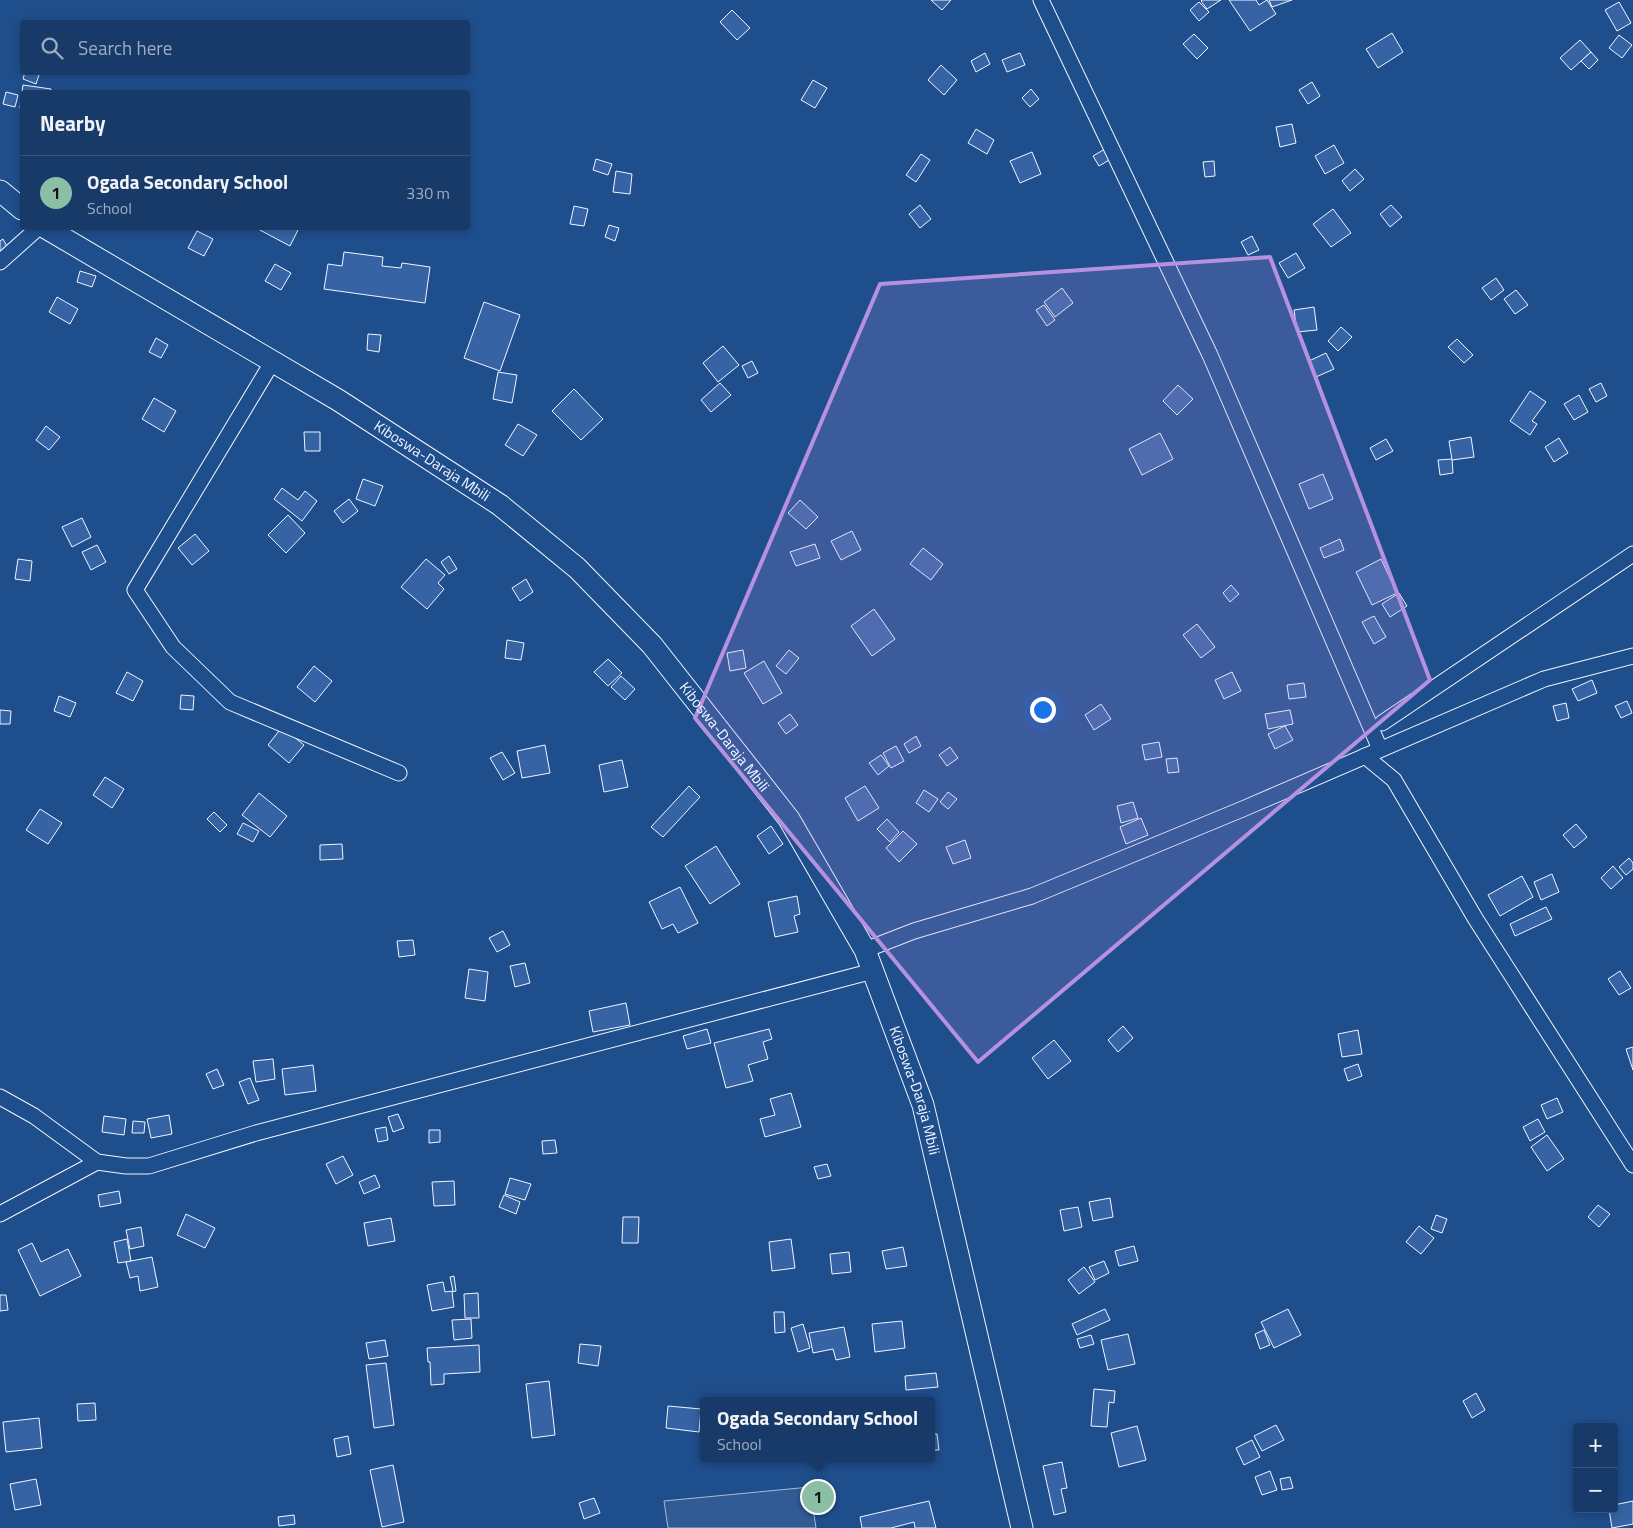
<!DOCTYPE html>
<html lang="en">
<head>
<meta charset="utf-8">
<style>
	:root { --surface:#173a69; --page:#20416f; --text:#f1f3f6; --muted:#9eadc0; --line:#36547d; --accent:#8abfa5 }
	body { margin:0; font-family:"Titillium Web",sans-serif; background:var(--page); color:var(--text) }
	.controls { position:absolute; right:15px; bottom:15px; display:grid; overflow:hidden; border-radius:5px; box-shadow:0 2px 8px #0003 }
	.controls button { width:45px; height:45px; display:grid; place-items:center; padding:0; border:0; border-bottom:1px solid var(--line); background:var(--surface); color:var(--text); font:25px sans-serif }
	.you { position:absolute; left:1042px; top:709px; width:18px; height:18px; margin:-12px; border:4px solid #fff; border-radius:50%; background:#1a73e8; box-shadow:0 0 0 8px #1a73e833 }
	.badge { display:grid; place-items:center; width:32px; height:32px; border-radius:50%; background:var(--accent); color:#111; font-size:16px; font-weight:700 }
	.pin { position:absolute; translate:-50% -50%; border:2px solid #fff; box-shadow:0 1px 5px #0006 }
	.popup { position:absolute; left:700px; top:1397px; width:235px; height:65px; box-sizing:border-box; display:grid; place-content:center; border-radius:5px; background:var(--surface); filter:drop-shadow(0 1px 4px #0005); font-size:16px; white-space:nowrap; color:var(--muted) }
	.popup b { font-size:19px; color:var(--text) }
	.popup::after { content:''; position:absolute; left:50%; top:100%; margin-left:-10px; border:10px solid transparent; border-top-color:var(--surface) }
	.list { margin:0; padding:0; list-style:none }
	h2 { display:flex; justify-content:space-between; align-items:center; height:65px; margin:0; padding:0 20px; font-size:21px }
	h2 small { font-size:16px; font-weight:400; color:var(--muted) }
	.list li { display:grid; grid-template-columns:32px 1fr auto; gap:15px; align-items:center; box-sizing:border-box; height:75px; padding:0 20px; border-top:1px solid var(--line) }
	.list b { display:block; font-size:19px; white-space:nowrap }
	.list p { margin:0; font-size:16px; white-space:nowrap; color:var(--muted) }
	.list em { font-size:16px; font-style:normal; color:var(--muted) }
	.icon { flex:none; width:28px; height:28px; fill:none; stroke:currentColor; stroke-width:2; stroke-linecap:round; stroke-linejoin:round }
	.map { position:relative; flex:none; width:1633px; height:1528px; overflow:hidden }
	.search { position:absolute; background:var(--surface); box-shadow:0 2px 8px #0003; left:20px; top:20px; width:450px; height:55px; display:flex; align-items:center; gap:12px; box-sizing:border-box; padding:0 18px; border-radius:5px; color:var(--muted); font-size:19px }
	.panel { position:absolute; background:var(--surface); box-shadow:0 2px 8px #0003; left:20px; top:90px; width:450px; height:140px; border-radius:5px }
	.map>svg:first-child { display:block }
	.built { fill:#305b95; stroke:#a8bbd7 }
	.building { fill:#3563a3; stroke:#f2f6ff }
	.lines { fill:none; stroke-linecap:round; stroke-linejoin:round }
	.street-casing { stroke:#f2f6ff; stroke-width:17 }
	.secondary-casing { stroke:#f2f6ff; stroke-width:23 }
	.street { stroke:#1f4e8c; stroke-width:15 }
	.secondary { stroke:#1f4e8c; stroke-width:21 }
	.marked { fill:#b691df; fill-opacity:0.2; stroke:#b691df; stroke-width:4; stroke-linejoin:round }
	.labels { text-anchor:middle; stroke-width:4; stroke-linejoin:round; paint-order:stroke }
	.street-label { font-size:15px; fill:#f2f6ff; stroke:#1f4e8c }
</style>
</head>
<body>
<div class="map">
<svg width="1633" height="1528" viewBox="0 0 1633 1528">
	<rect width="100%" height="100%" fill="#1f4e8c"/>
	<polygon class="built" points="810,1487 816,1528 668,1528 664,1501"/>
	<g class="building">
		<polygon points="931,0 951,0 942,10"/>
		<polygon points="1202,0 1221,0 1207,9 1201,1"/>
		<polygon points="1229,0 1256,0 1259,5 1267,0 1276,14 1250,31"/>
		<polygon points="1269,0 1292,0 1272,7"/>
		<polygon points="1199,2 1209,12 1199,21 1190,10"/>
		<polygon points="1619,2 1631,23 1617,31 1605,10"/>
		<polygon points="732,10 750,28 737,40 720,22"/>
		<polygon points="1392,33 1403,52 1378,68 1366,49"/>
		<polygon points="1194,34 1208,48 1197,59 1183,44"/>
		<polygon points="1619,35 1632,45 1622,58 1609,48"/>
		<polygon points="1580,40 1591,52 1571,70 1560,58"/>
		<polygon points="1591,52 1598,60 1589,69 1581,61"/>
		<polygon points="985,53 990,64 976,72 971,61"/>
		<polygon points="1020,53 1025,65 1007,72 1002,60"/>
		<polygon points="941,65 957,80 944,95 928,80"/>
		<polygon points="25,72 40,72 36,84 23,79"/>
		<polygon points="813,80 827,88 815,108 801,100"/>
		<polygon points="1312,82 1320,96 1308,104 1299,90"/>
		<polygon points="23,85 51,89 50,92 22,92 22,109 20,108"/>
		<polygon points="1031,89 1039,99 1030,107 1022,98"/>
		<polygon points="6,92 18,95 15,107 3,104"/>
		<polygon points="1292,124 1296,143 1280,147 1276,127"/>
		<polygon points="976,129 994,140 987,154 968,143"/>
		<polygon points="1334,145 1344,163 1325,174 1315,156"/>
		<polygon points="1105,149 1111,159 1099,166 1093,156"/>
		<polygon points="1032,152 1041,174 1020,183 1010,161"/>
		<polygon points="921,154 930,160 916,182 906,175"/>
		<polygon points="596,159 612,164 608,175 593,170"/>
		<polygon points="1214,161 1215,176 1205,177 1203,162"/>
		<polygon points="1355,169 1364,179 1350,191 1342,181"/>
		<polygon points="616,171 632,174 630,194 613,192"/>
		<polygon points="920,205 931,219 920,228 909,214"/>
		<polygon points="1391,205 1402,217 1390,227 1380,214"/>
		<polygon points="574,206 588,209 584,226 570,224"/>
		<polygon points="1333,209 1351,233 1331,247 1313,224"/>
		<polygon points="609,225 619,228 615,241 605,237"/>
		<polygon points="259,228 299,228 290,246 258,229"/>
		<polygon points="197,231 213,239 204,256 188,248"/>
		<polygon points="1252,236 1259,250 1248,255 1241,242"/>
		<polygon points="3,239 10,252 0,258 0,241"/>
		<polygon points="344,252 383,257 382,266 401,268 402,263 430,267 425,303 324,289 328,264 342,266"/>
		<polygon points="1296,253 1305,268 1288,278 1279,263"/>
		<polygon points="275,264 291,273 281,290 265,281"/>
		<polygon points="80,271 96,276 92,287 77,282"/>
		<polygon points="1496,278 1504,290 1491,300 1482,288"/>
		<polygon points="1062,288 1073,303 1055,317 1044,302"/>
		<polygon points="1516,290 1528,305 1515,314 1504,299"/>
		<polygon points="57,297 78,309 70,324 49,312"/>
		<polygon points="484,302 520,315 500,371 464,358"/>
		<polygon points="1044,305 1055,320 1047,326 1036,310"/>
		<polygon points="1314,307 1317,330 1297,332 1294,310"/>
		<polygon points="1341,327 1352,337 1338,351 1328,341"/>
		<polygon points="368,334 381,335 379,352 367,350"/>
		<polygon points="156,338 168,345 161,358 149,352"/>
		<polygon points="1457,339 1473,355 1464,363 1448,347"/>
		<polygon points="723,346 739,365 718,382 703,363"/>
		<polygon points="1326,353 1334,369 1316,377 1309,361"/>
		<polygon points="752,361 758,373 748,378 742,366"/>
		<polygon points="498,372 517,375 512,403 493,399"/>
		<polygon points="720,383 731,395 711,412 701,400"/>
		<polygon points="1601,383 1607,396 1596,402 1589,389"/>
		<polygon points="1178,385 1193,399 1177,415 1163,401"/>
		<polygon points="574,389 603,419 581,440 552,411"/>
		<polygon points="1530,391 1546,402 1532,421 1537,424 1530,435 1510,421"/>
		<polygon points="1579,395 1588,412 1574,420 1564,404"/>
		<polygon points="154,398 176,411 164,432 142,419"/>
		<polygon points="518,424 537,435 523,456 505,445"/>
		<polygon points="46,426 60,437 49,450 36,440"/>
		<polygon points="304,432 320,432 320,451 305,451"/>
		<polygon points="1160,433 1173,459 1142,475 1129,449"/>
		<polygon points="1471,437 1474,457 1452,460 1449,441"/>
		<polygon points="1559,438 1568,453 1554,462 1545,447"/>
		<polygon points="1386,439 1393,451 1376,460 1370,448"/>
		<polygon points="1452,459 1453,473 1440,475 1438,460"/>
		<polygon points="1323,474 1333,499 1309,509 1299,484"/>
		<polygon points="363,479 383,486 375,506 356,499"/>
		<polygon points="282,488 298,500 305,491 317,501 302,521 274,499"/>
		<polygon points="349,499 358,511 343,523 334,511"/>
		<polygon points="800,500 818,517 806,529 788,513"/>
		<polygon points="288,515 305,533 286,553 268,535"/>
		<polygon points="82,518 91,537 72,547 62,527"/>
		<polygon points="852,531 861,550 841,560 831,541"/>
		<polygon points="195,534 209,551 192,565 178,548"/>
		<polygon points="1340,539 1344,550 1324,558 1320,548"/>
		<polygon points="815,544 820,558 796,566 790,552"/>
		<polygon points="97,545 106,562 91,570 82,552"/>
		<polygon points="923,548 943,564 931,580 910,564"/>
		<polygon points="449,556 457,569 449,574 441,562"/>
		<polygon points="18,559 32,561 30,581 15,579"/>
		<polygon points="426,559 445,575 438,583 444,589 427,609 401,587"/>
		<polygon points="1381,559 1397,593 1372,605 1356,572"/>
		<polygon points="526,579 533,592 520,601 512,588"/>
		<polygon points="1231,585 1239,594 1230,602 1223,593"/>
		<polygon points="1399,593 1407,606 1390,617 1382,604"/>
		<polygon points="874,609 895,639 872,656 851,626"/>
		<polygon points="1374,616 1386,637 1374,644 1362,622"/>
		<polygon points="1197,624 1215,647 1201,658 1183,635"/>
		<polygon points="507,640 524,643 521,660 505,658"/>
		<polygon points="743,650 746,668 730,671 727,653"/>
		<polygon points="789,650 799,658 786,674 776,666"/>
		<polygon points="608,659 622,673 608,686 594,672"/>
		<polygon points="764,661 782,693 763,704 744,673"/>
		<polygon points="314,666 332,681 315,702 297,687"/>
		<polygon points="127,672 143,681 133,701 116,693"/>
		<polygon points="1232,672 1241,691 1224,699 1215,680"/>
		<polygon points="621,676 635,689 625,700 611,687"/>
		<polygon points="1592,680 1597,693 1578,701 1572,689"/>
		<polygon points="1304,683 1306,697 1289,699 1287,685"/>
		<polygon points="181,695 194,696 193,710 180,709"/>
		<polygon points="59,696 76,703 70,717 54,711"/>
		<polygon points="1627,701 1632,713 1621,718 1615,706"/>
		<polygon points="1566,703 1569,718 1557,721 1553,706"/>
		<polygon points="1101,704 1111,719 1094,730 1085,715"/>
		<polygon points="0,710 11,711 10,724 0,724"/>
		<polygon points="1290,710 1293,724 1268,729 1265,714"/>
		<polygon points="790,714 798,725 786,734 778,723"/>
		<polygon points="1285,726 1293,740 1275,749 1268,734"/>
		<polygon points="282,727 304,745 289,763 268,745"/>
		<polygon points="916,736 921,746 909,753 904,744"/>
		<polygon points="1159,742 1162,757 1145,760 1142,745"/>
		<polygon points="545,745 550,773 522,778 517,751"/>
		<polygon points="896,746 904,761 891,768 883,753"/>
		<polygon points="950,747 958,758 947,766 939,755"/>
		<polygon points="502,752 515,773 503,780 490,758"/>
		<polygon points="881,755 889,766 878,775 869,763"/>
		<polygon points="1177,758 1179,772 1168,773 1166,759"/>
		<polygon points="622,760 628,787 604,792 599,765"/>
		<polygon points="105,777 124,789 112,808 93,795"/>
		<polygon points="689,786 700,797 663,837 651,827"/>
		<polygon points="865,786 879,808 858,821 845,798"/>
		<polygon points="924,790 938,799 929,812 916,803"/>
		<polygon points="948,792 957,799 948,809 940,802"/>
		<polygon points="259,793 287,816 270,837 242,815"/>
		<polygon points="1133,802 1138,818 1121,823 1117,806"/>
		<polygon points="40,809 62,823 48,844 26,830"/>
		<polygon points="214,812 227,825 220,832 207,819"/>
		<polygon points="1141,818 1148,835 1126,844 1120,827"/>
		<polygon points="887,819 899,832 890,842 877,829"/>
		<polygon points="243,823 259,831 253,842 237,834"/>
		<polygon points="1576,824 1587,837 1574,848 1563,835"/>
		<polygon points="771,826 783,844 769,854 757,836"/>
		<polygon points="903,831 917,844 899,862 886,848"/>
		<polygon points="965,840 971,858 953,864 946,847"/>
		<polygon points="342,844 343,859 320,860 320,845"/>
		<polygon points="716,846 740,884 710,904 685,866"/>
		<polygon points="1629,858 1633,863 1633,869 1626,875 1619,867"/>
		<polygon points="1613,866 1623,878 1611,889 1601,878"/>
		<polygon points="1552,874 1559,892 1541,900 1534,882"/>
		<polygon points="1522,876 1533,897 1500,916 1488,895"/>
		<polygon points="680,887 698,923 678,933 673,924 662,929 649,902"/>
		<polygon points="797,896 800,914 794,916 798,932 775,937 768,902"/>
		<polygon points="1546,907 1552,919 1515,936 1510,924"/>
		<polygon points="503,931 510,945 497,952 489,938"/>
		<polygon points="413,940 415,955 399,957 397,941"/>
		<polygon points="525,963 530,983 515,987 510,966"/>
		<polygon points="469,969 488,972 485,1001 465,998"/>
		<polygon points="1620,971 1631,988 1619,995 1608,979"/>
		<polygon points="626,1003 630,1025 593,1032 589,1011"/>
		<polygon points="1123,1026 1133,1038 1118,1052 1108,1040"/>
		<polygon points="707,1029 711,1043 687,1049 683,1036"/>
		<polygon points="769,1029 772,1039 763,1042 768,1059 748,1065 753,1081 726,1088 714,1043"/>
		<polygon points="1358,1030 1362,1054 1342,1057 1338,1034"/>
		<polygon points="1054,1040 1071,1061 1048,1079 1032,1058"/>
		<polygon points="1633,1047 1633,1070 1626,1049"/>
		<polygon points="273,1059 275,1079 256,1082 253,1061"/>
		<polygon points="1358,1064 1362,1076 1348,1081 1344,1069"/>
		<polygon points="313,1065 316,1091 285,1095 282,1069"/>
		<polygon points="217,1069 224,1085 213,1089 206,1074"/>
		<polygon points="250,1078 259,1100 248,1104 239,1082"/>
		<polygon points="791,1093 801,1127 765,1137 760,1119 775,1115 770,1099"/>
		<polygon points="1557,1098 1563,1112 1547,1119 1541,1105"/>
		<polygon points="398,1114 404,1128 393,1132 388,1117"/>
		<polygon points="169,1115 172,1134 151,1138 147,1119"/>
		<polygon points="104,1116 126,1119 124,1135 102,1132"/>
		<polygon points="1538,1119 1545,1132 1530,1141 1523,1127"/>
		<polygon points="133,1121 145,1122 144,1133 132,1133"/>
		<polygon points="386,1127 388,1140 378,1142 375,1129"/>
		<polygon points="429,1130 440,1130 440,1142 429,1143"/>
		<polygon points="1547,1135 1564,1159 1547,1171 1531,1147"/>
		<polygon points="555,1140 557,1153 543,1154 542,1141"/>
		<polygon points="343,1156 353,1175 336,1184 326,1164"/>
		<polygon points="827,1164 831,1176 818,1179 814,1167"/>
		<polygon points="375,1175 380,1187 364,1194 359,1182"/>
		<polygon points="510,1178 531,1184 525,1200 505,1194"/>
		<polygon points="454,1181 455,1205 434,1206 432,1182"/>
		<polygon points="119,1191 121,1203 100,1207 98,1195"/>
		<polygon points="504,1195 520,1202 516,1214 499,1207"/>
		<polygon points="1110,1198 1113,1217 1093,1221 1089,1202"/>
		<polygon points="1598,1205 1610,1214 1599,1227 1588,1217"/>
		<polygon points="1078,1207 1082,1227 1064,1231 1060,1210"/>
		<polygon points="186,1214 215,1228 205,1248 177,1235"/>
		<polygon points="1436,1215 1447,1219 1442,1233 1431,1229"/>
		<polygon points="623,1217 639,1217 638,1243 622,1243"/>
		<polygon points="391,1218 395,1241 368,1246 364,1223"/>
		<polygon points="1419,1226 1434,1238 1421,1254 1406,1242"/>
		<polygon points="141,1227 144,1246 130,1249 126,1230"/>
		<polygon points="127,1239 131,1261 118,1263 114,1242"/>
		<polygon points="791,1239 795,1268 772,1271 769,1242"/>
		<polygon points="32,1243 41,1262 68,1249 81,1276 40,1296 18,1250"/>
		<polygon points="1134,1246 1138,1261 1119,1266 1115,1251"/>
		<polygon points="903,1247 907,1266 886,1269 882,1251"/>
		<polygon points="849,1252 851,1272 832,1274 830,1254"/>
		<polygon points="152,1257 158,1287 140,1291 138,1276 130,1278 126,1262"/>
		<polygon points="1104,1261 1109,1273 1095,1280 1089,1267"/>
		<polygon points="1084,1267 1095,1282 1079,1294 1068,1280"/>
		<polygon points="454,1276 456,1291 452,1292 454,1307 432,1311 427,1285 443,1282 445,1292 453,1291 450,1277"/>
		<polygon points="478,1293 479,1318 465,1318 464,1294"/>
		<polygon points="0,1295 6,1295 8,1310 0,1311"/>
		<polygon points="1105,1309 1110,1320 1077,1335 1072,1324"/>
		<polygon points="1288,1309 1301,1335 1274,1348 1261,1322"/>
		<polygon points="774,1312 784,1312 785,1332 775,1333"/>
		<polygon points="471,1319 472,1338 454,1340 452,1320"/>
		<polygon points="902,1321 905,1348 875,1352 872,1324"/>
		<polygon points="803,1324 810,1348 798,1352 791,1328"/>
		<polygon points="844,1327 850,1357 836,1360 833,1349 813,1353 809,1333"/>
		<polygon points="1264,1330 1270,1345 1260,1349 1255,1334"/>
		<polygon points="1128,1334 1135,1364 1108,1370 1101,1340"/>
		<polygon points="1091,1335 1094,1344 1080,1348 1077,1339"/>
		<polygon points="385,1340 388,1356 369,1359 366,1343"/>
		<polygon points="580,1344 601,1346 598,1366 578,1363"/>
		<polygon points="479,1345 480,1372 444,1374 444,1384 431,1385 430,1362 428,1362 427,1348"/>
		<polygon points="386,1363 394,1425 374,1428 366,1365"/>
		<polygon points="936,1373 938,1387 906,1390 905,1376"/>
		<polygon points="549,1381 555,1435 532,1438 526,1384"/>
		<polygon points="1094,1389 1115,1391 1114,1403 1109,1402 1107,1427 1091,1426"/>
		<polygon points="1476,1393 1485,1410 1472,1418 1463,1401"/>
		<polygon points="95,1403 96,1420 78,1421 77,1404"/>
		<polygon points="668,1406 701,1409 699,1432 666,1428"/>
		<polygon points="39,1418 42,1448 6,1452 3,1422"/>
		<polygon points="1276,1425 1284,1440 1262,1451 1254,1436"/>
		<polygon points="1137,1426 1146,1460 1119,1467 1111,1433"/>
		<polygon points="932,1434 937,1434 939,1450 932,1450"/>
		<polygon points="348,1436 351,1454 337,1457 334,1439"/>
		<polygon points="1252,1440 1260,1457 1244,1465 1236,1448"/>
		<polygon points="1062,1462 1067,1488 1061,1489 1066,1512 1054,1515 1043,1466"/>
		<polygon points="393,1465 404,1522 382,1527 370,1470"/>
		<polygon points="1270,1471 1277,1490 1262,1495 1255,1477"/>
		<polygon points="1290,1477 1293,1488 1282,1490 1280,1479"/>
		<polygon points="36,1479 41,1505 15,1510 10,1484"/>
		<polygon points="594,1498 600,1513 584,1519 579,1503"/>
		<polygon points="929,1501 936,1528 915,1528 914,1522 891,1528 862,1528 860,1517"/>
		<polygon points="1633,1501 1633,1524 1612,1528 1609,1509 1614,1509 1614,1505"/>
		<polygon points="294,1515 295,1524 279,1526 278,1517"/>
	</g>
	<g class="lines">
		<defs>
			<g id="street">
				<polyline points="1041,0 1210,355 1380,749"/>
				<polyline points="0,262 38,228"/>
				<polyline points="273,361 135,590 173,647 230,702 399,773"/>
				<polyline points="1382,723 1633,554"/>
				<polyline points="1365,756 1394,780 1475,918 1633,1165"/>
				<polyline points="865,950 914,931 1032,896 1245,808 1544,679 1633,656"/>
				<polyline points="0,1097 34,1116 97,1162 126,1166 149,1166 256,1133 873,971"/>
				<polyline points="0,1214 97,1162"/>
			</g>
			<g id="secondary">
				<polyline points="0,191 22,209"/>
				<path id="s1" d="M 46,228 L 338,400 L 500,505 L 577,568 L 652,645 L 789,819 L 865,950 L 923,1105 L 1022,1528"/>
			</g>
		</defs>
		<use href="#street" class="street-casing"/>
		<use href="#secondary" class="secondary-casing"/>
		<use href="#street" class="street"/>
		<use href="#secondary" class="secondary"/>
	</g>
	<path class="marked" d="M 1270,257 L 1430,680 L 978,1062 L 695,718 L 880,284 Z"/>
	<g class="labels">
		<g class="street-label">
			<text dy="5" stroke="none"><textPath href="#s1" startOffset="451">Kiboswa-Daraja Mbili</textPath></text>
			<text dy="5" stroke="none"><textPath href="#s1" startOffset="856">Kiboswa-Daraja Mbili</textPath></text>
			<text dy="5" stroke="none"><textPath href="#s1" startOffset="1261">Kiboswa-Daraja Mbili</textPath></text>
		</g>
	</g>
</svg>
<div class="controls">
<button>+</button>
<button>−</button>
</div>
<div class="you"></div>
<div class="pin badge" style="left:818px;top:1497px">1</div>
<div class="popup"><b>Ogada Secondary School</b>School</div>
<div class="search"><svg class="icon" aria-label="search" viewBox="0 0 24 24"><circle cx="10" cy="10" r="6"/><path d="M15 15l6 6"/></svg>Search here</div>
<section class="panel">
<h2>Nearby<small></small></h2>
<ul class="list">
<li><span class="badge">1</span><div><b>Ogada Secondary School</b><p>School</p></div><em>330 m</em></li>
</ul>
</section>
</div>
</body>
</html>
